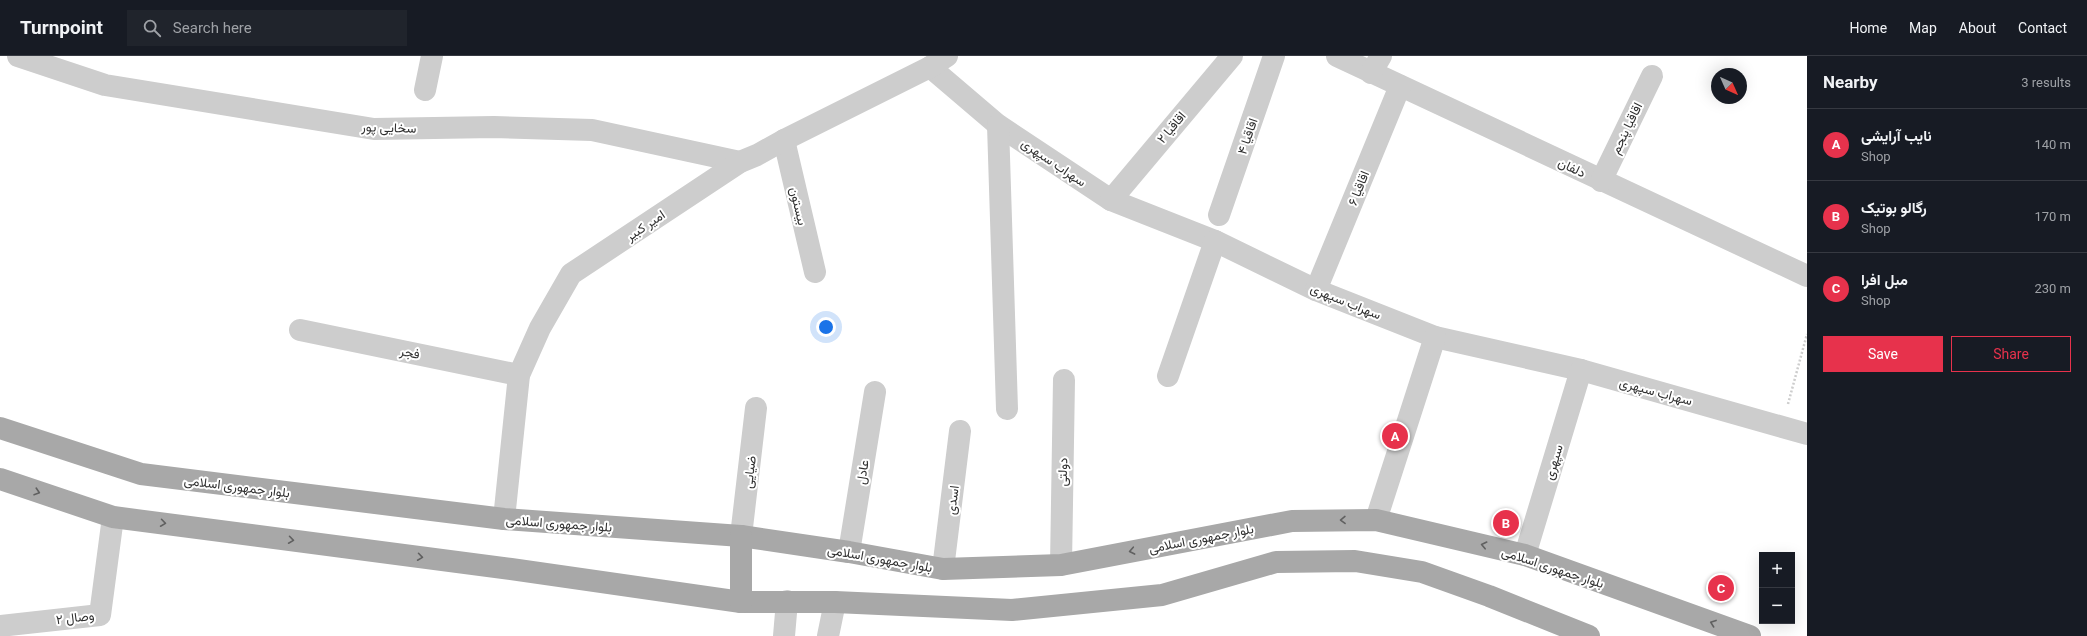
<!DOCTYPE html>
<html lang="en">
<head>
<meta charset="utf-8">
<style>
	:root { --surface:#171b24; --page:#20242c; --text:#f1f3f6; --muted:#9ea1a6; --line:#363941; --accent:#e7324c }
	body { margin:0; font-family:Roboto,Vazirmatn,sans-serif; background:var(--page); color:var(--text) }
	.controls { position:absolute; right:12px; bottom:12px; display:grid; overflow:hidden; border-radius:0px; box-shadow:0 4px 16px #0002 }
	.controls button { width:36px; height:36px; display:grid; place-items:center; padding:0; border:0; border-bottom:1px solid var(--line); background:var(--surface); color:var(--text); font:20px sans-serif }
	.compass { position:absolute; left:1711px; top:12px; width:36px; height:36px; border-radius:50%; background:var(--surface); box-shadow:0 4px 16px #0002; rotate:135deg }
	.you { position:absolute; left:826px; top:271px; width:14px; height:14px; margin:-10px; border:3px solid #fff; border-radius:50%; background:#1a73e8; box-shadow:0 0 0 6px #1a73e833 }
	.badge { display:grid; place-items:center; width:26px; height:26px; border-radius:50%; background:var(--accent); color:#fff; font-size:13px; font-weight:700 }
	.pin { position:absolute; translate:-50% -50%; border:2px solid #fff; box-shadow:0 1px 4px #0006 }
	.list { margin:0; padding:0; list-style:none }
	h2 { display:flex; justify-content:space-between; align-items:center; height:52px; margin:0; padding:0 16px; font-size:17px }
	h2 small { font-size:13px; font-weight:400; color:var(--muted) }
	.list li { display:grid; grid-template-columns:26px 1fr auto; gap:12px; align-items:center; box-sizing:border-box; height:72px; padding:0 16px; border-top:1px solid var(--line) }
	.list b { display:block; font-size:15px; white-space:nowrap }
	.list p { margin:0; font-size:13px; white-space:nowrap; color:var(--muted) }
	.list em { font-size:13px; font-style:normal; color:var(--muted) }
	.actions { display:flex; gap:8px; padding:12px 16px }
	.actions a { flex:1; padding:9px 0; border:1px solid var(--accent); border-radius:0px; text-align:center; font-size:14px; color:var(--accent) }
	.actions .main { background:var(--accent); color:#fff }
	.icon { flex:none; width:22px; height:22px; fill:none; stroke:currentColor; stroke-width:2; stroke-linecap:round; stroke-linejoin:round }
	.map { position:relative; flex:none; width:1807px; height:580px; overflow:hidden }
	header { display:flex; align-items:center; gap:24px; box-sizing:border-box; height:56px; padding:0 20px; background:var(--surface); border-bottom:1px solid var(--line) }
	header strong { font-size:19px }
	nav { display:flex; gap:22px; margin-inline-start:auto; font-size:14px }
	.search { width:280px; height:36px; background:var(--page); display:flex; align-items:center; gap:10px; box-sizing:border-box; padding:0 14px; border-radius:0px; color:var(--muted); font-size:15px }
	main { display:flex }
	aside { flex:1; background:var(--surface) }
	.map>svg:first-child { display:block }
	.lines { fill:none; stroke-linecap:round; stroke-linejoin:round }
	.path { stroke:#cdcdcd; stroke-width:2.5; stroke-dasharray:2 2; stroke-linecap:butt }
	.minor { stroke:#cdcdcd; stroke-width:22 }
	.major { stroke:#a8a8a8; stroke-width:22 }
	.oneway { stroke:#606060 }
	.labels { text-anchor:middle; stroke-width:4; stroke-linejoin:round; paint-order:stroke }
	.street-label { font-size:13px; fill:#303030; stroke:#fff }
</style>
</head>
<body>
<header>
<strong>Turnpoint</strong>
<div class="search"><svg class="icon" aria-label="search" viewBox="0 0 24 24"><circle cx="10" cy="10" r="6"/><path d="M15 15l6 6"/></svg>Search here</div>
<nav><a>Home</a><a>Map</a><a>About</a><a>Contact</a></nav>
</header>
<main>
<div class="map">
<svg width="1807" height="580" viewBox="0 0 1807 580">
	<rect width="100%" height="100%" fill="#fff"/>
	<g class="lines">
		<polyline class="path" points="1788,348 1807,278"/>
		<g class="minor">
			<polyline points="18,0 105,29 374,73 494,71 592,74 740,106"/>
			<polyline points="1337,0 1807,220"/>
			<polyline points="930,11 998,69 1111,144 1215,185 1316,234 1435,281 1581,314 1807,378"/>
			<polyline points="1371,17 1381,0"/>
			<polyline points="425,34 432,0"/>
			<polyline points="998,69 1007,353"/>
			<polyline points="784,84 815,216"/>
			<polyline points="1601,125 1652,20"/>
			<polyline points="1111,144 1232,0"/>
			<polyline points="1219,159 1274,0"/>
			<polyline points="1316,234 1400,30"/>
			<polyline points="300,274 519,319"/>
			<polyline points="1168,320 1215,185"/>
			<polyline points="504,463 519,319 540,272 571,218 740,106 757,99 784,84 930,11 947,0"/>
			<polyline points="1376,464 1435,281"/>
			<polyline points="741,480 756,352"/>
			<polyline points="849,496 875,336"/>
			<polyline points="1525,499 1581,314"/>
			<polyline points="1061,509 1064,324"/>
			<polyline points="943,513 960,375"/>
			<polyline points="0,570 100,559 113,461"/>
			<polyline points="784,580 787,545"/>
			<polyline points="828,580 835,546"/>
		</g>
		<g class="major">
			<polyline points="0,372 141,418 504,463 741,480 849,496 943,513 1061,509 1292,465 1376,464 1525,499 1750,580"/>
			<polyline points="0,423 113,461 511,513 741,546 835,546 1012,554 1162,539 1276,506 1355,505 1422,516 1489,540 1589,580"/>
			<polyline points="741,546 741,480"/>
		</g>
	</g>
	<defs><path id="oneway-chevron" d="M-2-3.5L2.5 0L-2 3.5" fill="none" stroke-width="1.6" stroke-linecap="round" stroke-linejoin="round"/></defs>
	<g class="oneway">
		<use href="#oneway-chevron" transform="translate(37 436) rotate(18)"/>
		<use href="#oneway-chevron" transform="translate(1343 464) rotate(179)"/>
		<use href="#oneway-chevron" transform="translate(163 467) rotate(8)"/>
		<use href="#oneway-chevron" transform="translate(291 484) rotate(8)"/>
		<use href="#oneway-chevron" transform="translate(1484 489) rotate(-167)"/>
		<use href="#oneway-chevron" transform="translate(1132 495) rotate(169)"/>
		<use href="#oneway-chevron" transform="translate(420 501) rotate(8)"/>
		<use href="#oneway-chevron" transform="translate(1713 567) rotate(-160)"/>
	</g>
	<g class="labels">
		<g class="street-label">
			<text transform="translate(389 71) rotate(2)" y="5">سخایی پور</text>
			<text transform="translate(1171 71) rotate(-50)" y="5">اقاقیا ۲</text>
			<text transform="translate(1626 72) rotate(-64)" y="5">اقاقیا پنجم</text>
			<text transform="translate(1247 80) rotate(-71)" y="5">اقاقیا ۴</text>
			<text transform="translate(1054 106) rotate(34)" y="5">سهراب سپهری</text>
			<text transform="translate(1572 111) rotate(25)" y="5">دلفان</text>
			<text transform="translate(1358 132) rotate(-68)" y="5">اقاقیا ۶</text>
			<text transform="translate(799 150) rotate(77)" y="5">بیستون</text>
			<text transform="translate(645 169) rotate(-34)" y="5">امیر کبیر</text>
			<text transform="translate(1346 245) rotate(22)" y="5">سهراب سپهری</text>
			<text transform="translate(410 296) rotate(11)" y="5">فجر</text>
			<text transform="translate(1656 335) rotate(15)" y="5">سهراب سپهری</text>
			<text transform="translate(1553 406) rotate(-73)" y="5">سپهری</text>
			<text transform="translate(749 416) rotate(-83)" y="5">ضیایی</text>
			<text transform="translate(862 416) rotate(-81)" y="5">عادل</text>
			<text transform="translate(1062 416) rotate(-89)" y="5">دولتی</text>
			<text transform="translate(237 430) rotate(7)" y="5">بلوار جمهوری اسلامی</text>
			<text transform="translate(952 444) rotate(-83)" y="5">اسدی</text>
			<text transform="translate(559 467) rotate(4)" y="5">بلوار جمهوری اسلامی</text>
			<text transform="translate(1201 482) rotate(-11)" y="5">بلوار جمهوری اسلامی</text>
			<text transform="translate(880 502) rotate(10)" y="5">بلوار جمهوری اسلامی</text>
			<text transform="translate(1553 511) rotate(18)" y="5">بلوار جمهوری اسلامی</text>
			<text transform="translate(75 561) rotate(-7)" y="5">وصال ۲</text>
		</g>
	</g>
</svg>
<div class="controls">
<button>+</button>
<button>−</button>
</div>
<svg class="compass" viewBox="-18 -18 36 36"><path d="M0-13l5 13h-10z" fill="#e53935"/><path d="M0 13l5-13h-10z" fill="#9ea1a6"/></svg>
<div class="you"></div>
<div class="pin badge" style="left:1395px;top:380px">A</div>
<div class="pin badge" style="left:1506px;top:467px">B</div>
<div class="pin badge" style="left:1721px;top:532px">C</div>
</div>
<aside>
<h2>Nearby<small>3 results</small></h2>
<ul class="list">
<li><span class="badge">A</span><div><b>نایب آرایشی</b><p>Shop</p></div><em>140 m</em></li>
<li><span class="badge">B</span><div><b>رگالو بوتیک</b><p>Shop</p></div><em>170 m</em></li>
<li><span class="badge">C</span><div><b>مبل افرا</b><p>Shop</p></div><em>230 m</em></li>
</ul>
<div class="actions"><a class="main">Save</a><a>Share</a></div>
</aside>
</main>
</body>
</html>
